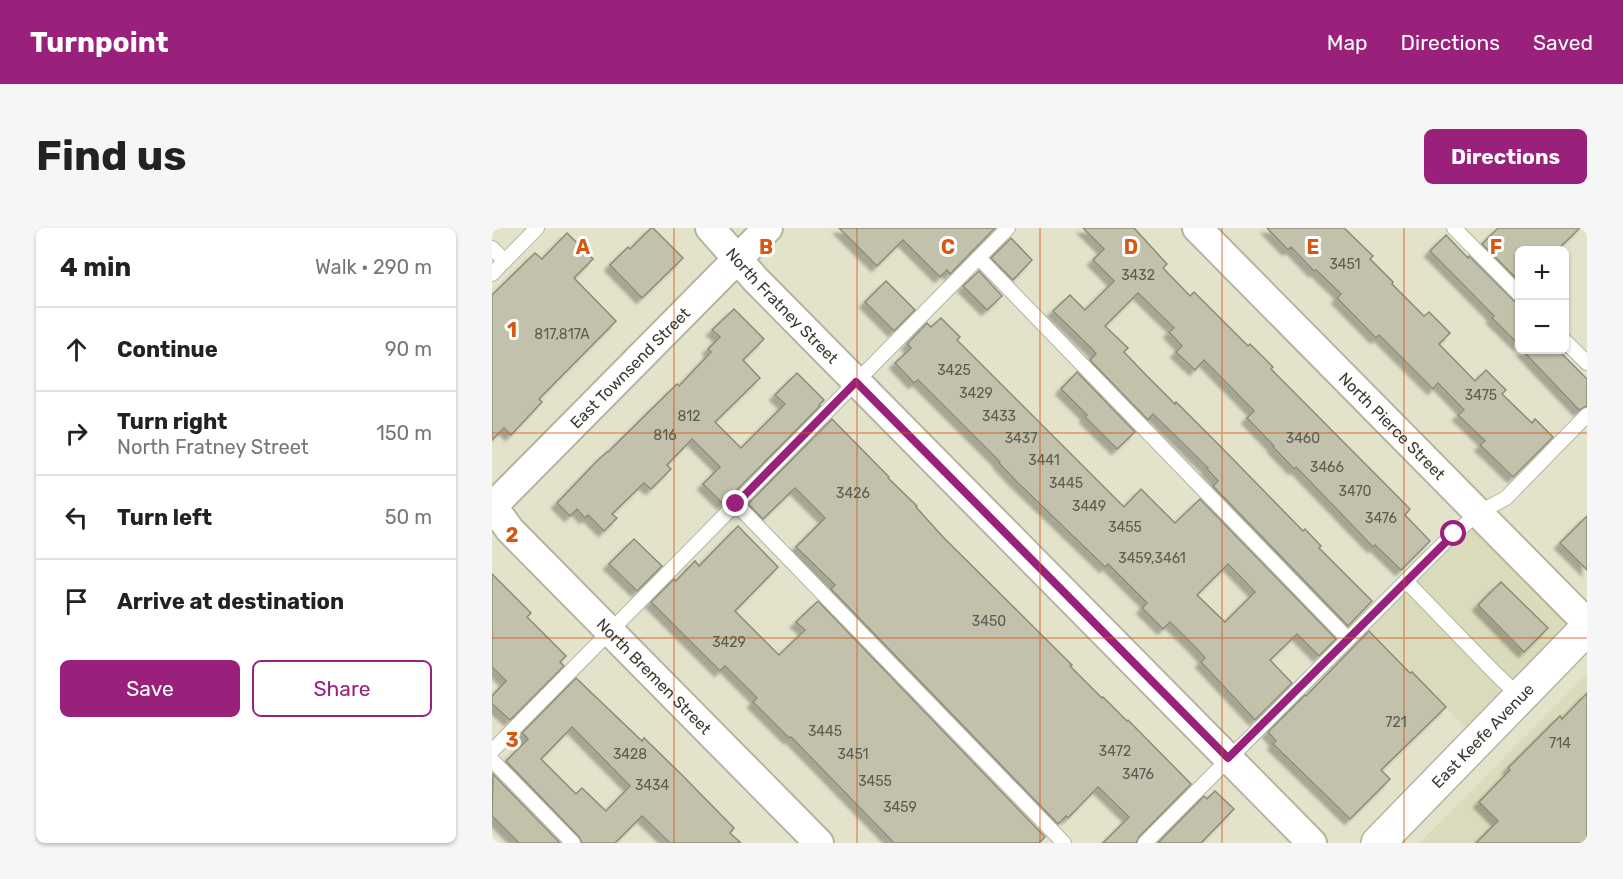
<!DOCTYPE html>
<html lang="en">
<head>
<meta charset="utf-8">
<style>
	:root { --surface:#fff; --page:#f6f6f6; --text:#222; --muted:#767676; --line:#e0e0e0; --accent:#99217c }
	body { margin:0; font-family:Rubik,sans-serif; background:var(--page); color:var(--text) }
	.controls { position:absolute; right:18px; top:18px; display:grid; overflow:hidden; border-radius:9px; box-shadow:0 2px 4px #0004 }
	.controls button { width:54px; height:54px; display:grid; place-items:center; padding:0; border:0; border-bottom:2px solid var(--line); background:var(--surface); color:var(--text); font:30px sans-serif }
	.stop { position:absolute; width:18px; height:18px; margin:-14px; border:4px solid #99217c; border-radius:50%; background:#fff }
	.stop.end { background:#99217c; border-color:#fff; box-shadow:0 2px 6px #0008 }
	.list { margin:0; padding:0; list-style:none }
	h2 { display:flex; justify-content:space-between; align-items:center; height:78px; margin:0; padding:0 24px; font-size:26px }
	h2 small { font-size:20px; font-weight:400; color:var(--muted) }
	.list li { display:grid; grid-template-columns:39px 1fr auto; gap:18px; align-items:center; box-sizing:border-box; height:84px; padding:0 24px; border-top:2px solid var(--line) }
	.list b { display:block; font-size:22px; white-space:nowrap }
	.list p { margin:0; font-size:20px; white-space:nowrap; color:var(--muted) }
	.list em { font-size:20px; font-style:normal; color:var(--muted) }
	.actions { display:flex; gap:12px; padding:18px 24px }
	.actions a { flex:1; padding:14px 0; border:2px solid var(--accent); border-radius:9px; text-align:center; font-size:21px; color:var(--accent) }
	.actions .main { background:var(--accent); color:#fff }
	.icon { flex:none; width:33px; height:33px; fill:none; stroke:currentColor; stroke-width:2; stroke-linecap:round; stroke-linejoin:round }
	.map { position:relative; flex:none; width:1095px; height:615px; overflow:hidden; border-radius:9px }
	header { display:flex; align-items:center; gap:36px; box-sizing:border-box; height:84px; padding:0 30px; background:var(--accent); color:#fff }
	header strong { font-size:28px }
	nav { display:flex; gap:33px; margin-inline-start:auto; font-size:21px }
	.intro { display:flex; align-items:center; justify-content:space-between; box-sizing:border-box; height:144px; padding:0 36px }
	h1 { margin:0; font-size:42px }
	.button { padding:15px 27px; border-radius:9px; background:var(--accent); color:#fff; font-size:21px; font-weight:700 }
	main { display:flex; gap:36px; padding:0 36px }
	aside { flex:1; background:var(--surface); border-radius:9px; box-shadow:0 2px 4px #0004 }
	.map>svg:first-child { display:block }
	.built { fill:#dadabc }
	.building { fill:#c1c1ac; stroke:#8c8c77; stroke-width:1.5; fill-rule:evenodd; filter:url(#shadow) }
	.lines { fill:none; stroke-linecap:round; stroke-linejoin:round }
	.lane-casing { stroke:#b5b59f; stroke-width:16 }
	.street-casing { stroke:#b5b59f; stroke-width:32 }
	.secondary-casing { stroke:#b5b59f; stroke-width:36 }
	.lane { stroke:#fff; stroke-width:14 }
	.street { stroke:#fff; stroke-width:28 }
	.secondary { stroke:#fff; stroke-width:33 }
	.route { stroke:#99217c; stroke-width:8 }
	.grid { fill:none; stroke:#d75610; stroke-width:1.5; stroke-opacity:0.55 }
	.labels { text-anchor:middle; stroke-width:6; stroke-linejoin:round; paint-order:stroke }
	.number-label { font-size:14px; fill:#5c5c50 }
	.street-label { font-size:16px; fill:#3a3a32; stroke:#fff }
	.grid-label { font-size:20px; text-anchor:middle; font-weight:bold; fill:#d75610; stroke:#fff; stroke-width:6; stroke-linejoin:round; paint-order:stroke }
</style>
</head>
<body>
<header>
<strong>Turnpoint</strong>
<nav><a>Map</a><a>Directions</a><a>Saved</a></nav>
</header>
<div class="intro"><h1>Find us</h1><a class="button">Directions</a></div>
<main>
<aside>
<h2>4 min<small>Walk · 290 m</small></h2>
<ul class="list">
<li><svg class="icon" aria-label="ahead" viewBox="0 0 24 24"><path d="M12 20V5M6 11l6-6 6 6"/></svg><div><b>Continue</b></div><em>90 m</em></li>
<li><svg class="icon" aria-label="right" viewBox="0 0 24 24"><path d="M7 20v-9h11M14 6l5 5-5 5"/></svg><div><b>Turn right</b><p>North Fratney Street</p></div><em>150 m</em></li>
<li><svg class="icon" aria-label="left" viewBox="0 0 24 24"><path d="M17 20v-9H6M10 6l-5 5 5 5"/></svg><div><b>Turn left</b></div><em>50 m</em></li>
<li><svg class="icon" aria-label="arrive" viewBox="0 0 24 24"><path d="M6 21V4h12l-3 4 3 4H6"/></svg><div><b>Arrive at destination</b></div></li>
</ul>
<div class="actions"><a class="main">Save</a><a>Share</a></div>
</aside>
<div class="map">
<svg width="1095" height="615" viewBox="0 0 1095 615">
	<defs>
		<filter id="shadow"><feDropShadow dx="-5.5" dy="5.5" stdDeviation="1.5" flood-color="#0004"/></filter>
	</defs>
	<rect width="100%" height="100%" fill="#e3e3cc"/>
	<g class="built">
		<polygon points="986,285 1095,395 986,512 872,396"/>
		<polygon points="1095,446 1095,615 927,615"/>
	</g>
	<g class="building">
		<polygon points="159,0 161,0 191,30 150,70 118,37 136,19 138,21"/>
		<polygon points="347,0 503,0 458,46 455,42 448,49 411,12 385,38"/>
		<polygon points="591,0 642,0 675,36 671,40 698,68 702,64 756,118 758,116 781,139 779,141 918,281 913,287 938,313 909,342 883,317 881,319 804,239 802,241 781,219 782,218 755,190 762,183 712,132 703,142 684,124 690,118 677,104 682,100 646,65 613,98 636,120 632,124 654,147 683,176 684,174 733,223 811,303 813,301 829,318 827,320 880,373 856,398 721,258 726,253 715,241 716,240 661,186 656,192 598,132 604,126 601,122 561,83 578,67 593,82 622,53 601,32 612,21"/>
		<polygon points="775,0 852,0 881,28 878,31 901,54 900,56 932,88 937,84 958,105 947,116 983,153 994,142 1014,162 1010,166 1040,195 1043,191 1061,209 1021,249 988,217 993,213 966,187 972,182 946,155 941,161 887,107 884,110 845,70 849,66 824,42 822,43 799,19 796,22"/>
		<polygon points="1006,0 1088,0 1065,22 1028,22 1028,54 990,16"/>
		<polygon points="75,5 101,31 82,50 124,93 47,171 50,174 19,207 12,200 0,212 0,67 43,25 50,31"/>
		<polygon points="954,7 976,30 977,28 1022,73 1028,76 1028,118 1000,90 1002,88 938,23"/>
		<polygon points="519,10 540,32 521,52 499,30"/>
		<polygon points="487,43 510,68 495,82 471,58"/>
		<polygon points="394,53 423,82 402,103 373,74"/>
		<polygon points="242,81 272,111 251,132 268,150 223,194 249,220 293,176 283,167 305,145 332,172 327,177 328,178 231,276 211,256 228,239 200,211 175,237 179,241 159,261 152,255 120,286 125,290 112,303 96,287 93,290 85,281 78,288 65,275 106,232 115,224 116,224 185,156 187,158 219,124 216,121 228,109 220,102"/>
		<path d="M 449,90 L 468,109 L 465,112 L 632,279 L 649,261 L 683,295 L 708,271 L 844,411 L 827,428 L 805,406 L 778,432 L 800,455 L 763,492 L 709,434 L 713,430 L 704,420 L 678,394 L 671,401 L 650,380 L 655,375 L 616,336 L 613,339 L 524,253 L 507,235 L 508,234 L 426,152 L 422,155 L 403,135 L 419,120 L 415,116 L 435,95 L 439,99 ZM 736,336 L 763,364 L 733,394 L 705,367 Z"/>
		<polygon points="1030,122 1066,122 1095,151 1095,178 1087,182"/>
		<polygon points="585,144 643,204 625,221 593,189 595,187 569,161"/>
		<polygon points="340,191 397,249 396,250 425,278 424,279 451,309 580,437 578,438 610,470 611,469 635,493 636,492 699,556 647,609 644,615 611,615 637,589 606,559 576,590 574,588 566,596 339,361 343,357 304,319 333,290 303,260 271,291 256,276"/>
		<polygon points="1095,288 1095,342 1068,315"/>
		<polygon points="246,298 286,339 243,383 287,427 313,402 304,394 326,373 553,609 547,615 402,615 299,509 297,510 261,474 265,470 233,438 228,443 159,374 182,351 184,353 203,333 207,338"/>
		<polygon points="142,311 170,338 145,363 117,336"/>
		<polygon points="0,346 39,385 35,389 74,428 68,434 72,438 18,492 0,476 0,468 14,453 0,439"/>
		<polygon points="1009,354 1056,400 1032,424 986,377"/>
		<polygon points="877,403 918,445 920,444 954,479 889,542 898,551 858,591 781,516 784,513 776,504 813,467 814,468"/>
		<path d="M 84,450 L 150,513 L 152,510 L 190,547 L 242,600 L 238,605 L 249,615 L 178,615 L 150,588 L 123,615 L 90,615 L 87,609 L 14,533 L 36,511 L 30,505 ZM 80,499 L 138,558 L 114,583 L 90,560 L 84,566 L 49,531 Z"/>
		<polygon points="1095,465 1095,615 984,615 1006,593 987,574 1018,542 1016,540 1068,488 1070,491"/>
		<polygon points="1,546 68,615 27,615 0,588"/>
		<polygon points="723,563 742,581 709,615 666,615 712,568 715,571"/>
	</g>
	<g class="lines">
		<defs>
			<g id="lane">
				<polyline points="962,0 1028,67"/>
				<polyline points="0,20 13,33"/>
				<polyline points="487,30 856,411"/>
				<polyline points="0,46 45,0"/>
				<polyline points="1072,112 1095,135"/>
				<polyline points="244,276 572,615"/>
				<polyline points="914,353 1002,444 1028,469"/>
				<polyline points="0,523 516,0"/>
				<polyline points="0,532 81,615"/>
				<polyline points="653,615 952,315 986,285 1014,270 1095,187"/>
			</g>
			<g id="street">
				<path id="s1" d="M 218,0 L 264,52 L 820,615"/>
				<path id="s2" d="M 705,0 L 1095,395"/>
				<path id="s3" d="M 0,277 L 18,302 L 327,615"/>
				<path id="s4" d="M 0,279 L 276,0"/>
			</g>
			<g id="secondary">
				<path id="s5" d="M 886,615 L 1095,400"/>
			</g>
		</defs>
		<use href="#lane" class="lane-casing"/>
		<use href="#street" class="street-casing"/>
		<use href="#secondary" class="secondary-casing"/>
		<use href="#lane" class="lane"/>
		<use href="#street" class="street"/>
		<use href="#secondary" class="secondary"/>
	</g>
	<g class="lines">
		<polyline class="route" points="244,276 364,154 736,530 962,306"/>
	</g>
	<path class="grid" d="M 182,0 L 182,615M 365,0 L 365,615M 548,0 L 548,615M 730,0 L 730,615M 912,0 L 912,615M 0,205 L 1095,205M 0,410 L 1095,410"/>
	<g class="labels">
		<g class="number-label">
			<text x="853" y="41">3451</text>
			<text x="646" y="52">3432</text>
			<text x="70" y="111">817,817A</text>
			<text x="462" y="147">3425</text>
			<text x="484" y="170">3429</text>
			<text x="989" y="172">3475</text>
			<text x="197" y="193">812</text>
			<text x="507" y="193">3433</text>
			<text x="173" y="212">816</text>
			<text x="529" y="215">3437</text>
			<text x="811" y="215">3460</text>
			<text x="552" y="237">3441</text>
			<text x="835" y="244">3466</text>
			<text x="574" y="260">3445</text>
			<text x="863" y="268">3470</text>
			<text x="361" y="270">3426</text>
			<text x="597" y="283">3449</text>
			<text x="889" y="295">3476</text>
			<text x="633" y="304">3455</text>
			<text x="660" y="335">3459,3461</text>
			<text x="497" y="398">3450</text>
			<text x="237" y="419">3429</text>
			<text x="904" y="499">721</text>
			<text x="333" y="508">3445</text>
			<text x="1068" y="520">714</text>
			<text x="623" y="528">3472</text>
			<text x="138" y="531">3428</text>
			<text x="361" y="531">3451</text>
			<text x="646" y="551">3476</text>
			<text x="383" y="558">3455</text>
			<text x="160" y="562">3434</text>
			<text x="408" y="584">3459</text>
		</g>
		<g class="street-label">
			<text dy="6" stroke="none"><textPath href="#s1" startOffset="106">North Fratney Street</textPath></text>
			<text dy="6" stroke="none"><textPath href="#s4" startOffset="196">East Townsend Street</textPath></text>
			<text dy="6" stroke="none"><textPath href="#s2" startOffset="278">North Pierce Street</textPath></text>
			<text dy="6" stroke="none"><textPath href="#s3" startOffset="236">North Bremen Street</textPath></text>
			<text dy="6" stroke="none"><textPath href="#s5" startOffset="150">East Keefe Avenue</textPath></text>
		</g>
	</g>
	<g class="grid-label">
		<text x="91" y="26">A</text>
		<text x="274" y="26">B</text>
		<text x="456" y="26">C</text>
		<text x="639" y="26">D</text>
		<text x="821" y="26">E</text>
		<text x="1004" y="26">F</text>
		<text x="20" y="109">1</text>
		<text x="20" y="314">2</text>
		<text x="20" y="519">3</text>
	</g>
</svg>
<div class="controls">
<button>+</button>
<button>−</button>
</div>
<div class="stop" style="left:962px;top:306px"></div>
<div class="stop end" style="left:244px;top:276px"></div>
</div>
</main>
</body>
</html>
